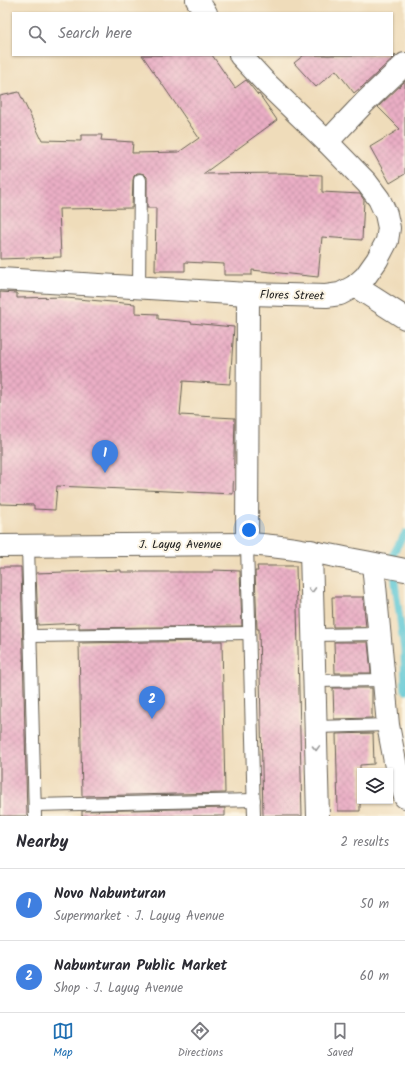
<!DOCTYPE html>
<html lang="en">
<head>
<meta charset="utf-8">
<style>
	:root { --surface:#fff; --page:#f7f7f7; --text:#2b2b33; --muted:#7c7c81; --line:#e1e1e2; --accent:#1f6fb2 }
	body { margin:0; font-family:Kalam,sans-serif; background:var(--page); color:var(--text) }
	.controls { position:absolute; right:12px; bottom:12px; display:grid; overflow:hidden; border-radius:0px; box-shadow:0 1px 3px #0004 }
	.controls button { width:36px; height:36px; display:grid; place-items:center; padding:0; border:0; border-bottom:1px solid var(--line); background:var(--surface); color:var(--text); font:20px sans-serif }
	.you { position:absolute; left:249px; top:530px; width:14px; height:14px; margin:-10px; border:3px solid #fff; border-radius:50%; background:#1a73e8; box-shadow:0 0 0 6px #1a73e833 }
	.badge { display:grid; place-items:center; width:26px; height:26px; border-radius:50%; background:var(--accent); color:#fff; font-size:13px; font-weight:700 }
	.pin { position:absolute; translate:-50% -33px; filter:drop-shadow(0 1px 2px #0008) }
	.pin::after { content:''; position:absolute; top:21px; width:14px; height:12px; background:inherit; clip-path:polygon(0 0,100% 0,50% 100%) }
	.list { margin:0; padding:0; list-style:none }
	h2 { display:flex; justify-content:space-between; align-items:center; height:52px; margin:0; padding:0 16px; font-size:17px }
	h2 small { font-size:13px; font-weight:400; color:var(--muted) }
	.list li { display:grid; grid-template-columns:26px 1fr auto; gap:12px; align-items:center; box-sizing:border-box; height:72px; padding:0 16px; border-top:1px solid var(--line) }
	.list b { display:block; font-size:15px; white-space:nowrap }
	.list p { margin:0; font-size:13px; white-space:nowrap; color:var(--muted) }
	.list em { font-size:13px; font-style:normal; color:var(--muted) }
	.icon { flex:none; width:22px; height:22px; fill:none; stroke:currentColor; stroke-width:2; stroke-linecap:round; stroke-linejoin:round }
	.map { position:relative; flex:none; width:405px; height:816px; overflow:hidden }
	.search { position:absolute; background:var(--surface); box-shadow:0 1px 3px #0004; left:12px; right:12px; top:12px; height:44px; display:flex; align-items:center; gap:10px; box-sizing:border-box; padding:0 14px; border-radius:0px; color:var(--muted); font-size:15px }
	.sheet { height:196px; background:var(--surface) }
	nav { display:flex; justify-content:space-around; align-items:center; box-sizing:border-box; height:56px; border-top:1px solid var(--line); background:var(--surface); font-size:11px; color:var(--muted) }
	nav a { display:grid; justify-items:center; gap:2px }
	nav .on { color:var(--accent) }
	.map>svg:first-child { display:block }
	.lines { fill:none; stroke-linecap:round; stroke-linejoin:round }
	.stream { stroke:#5cc7d5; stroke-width:7 }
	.building { fill:url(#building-cross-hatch) }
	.service-casing { stroke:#665f53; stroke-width:14 }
	.minor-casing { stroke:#665f53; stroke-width:24 }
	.tertiary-casing { stroke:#665f53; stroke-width:24 }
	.service { stroke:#fff; stroke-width:12 }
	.minor { stroke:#fff; stroke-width:22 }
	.tertiary { stroke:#fff; stroke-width:22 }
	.oneway { stroke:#999 }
	.labels { text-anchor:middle; stroke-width:4; stroke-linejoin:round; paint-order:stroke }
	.street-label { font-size:12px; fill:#1c1c1c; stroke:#fcf5e5 }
</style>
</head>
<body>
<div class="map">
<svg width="405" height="816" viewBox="0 0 405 816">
	<defs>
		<pattern id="building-cross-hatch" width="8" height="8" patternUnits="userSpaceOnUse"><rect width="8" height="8" fill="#eaaec5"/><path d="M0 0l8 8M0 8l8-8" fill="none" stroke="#c895a9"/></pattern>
	</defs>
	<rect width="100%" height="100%" fill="#fcf5e5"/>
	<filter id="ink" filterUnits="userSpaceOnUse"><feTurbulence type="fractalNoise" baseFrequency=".025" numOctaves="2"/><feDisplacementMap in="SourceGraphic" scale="8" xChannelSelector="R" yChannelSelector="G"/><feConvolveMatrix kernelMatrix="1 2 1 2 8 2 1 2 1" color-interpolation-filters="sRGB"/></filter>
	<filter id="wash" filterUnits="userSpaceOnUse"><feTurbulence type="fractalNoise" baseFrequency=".012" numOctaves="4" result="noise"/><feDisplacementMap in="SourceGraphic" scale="16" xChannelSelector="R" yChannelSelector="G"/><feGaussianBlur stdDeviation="0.9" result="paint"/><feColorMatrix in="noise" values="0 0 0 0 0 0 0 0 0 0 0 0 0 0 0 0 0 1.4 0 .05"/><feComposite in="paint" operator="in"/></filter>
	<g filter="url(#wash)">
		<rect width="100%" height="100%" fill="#efdcba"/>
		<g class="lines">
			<polyline class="stream" points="405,533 393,554 395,582 404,651 405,691"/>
		</g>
		<g id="blocks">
			<g class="building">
				<polygon points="142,55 212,55 235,88 246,80 258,95 259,94 277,120 203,174 285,173 322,175 322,192 360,194 364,200 362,240 322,237 318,277 252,270 252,275 224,275 224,264 185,262 185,271 155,271 156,208 147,208 147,177 144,174 140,173 137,173 134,176 133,180 132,208 59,209 61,257 0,259 0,96 19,92 42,140 81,141 81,135 102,135 101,140 133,142 132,153 179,152 199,138"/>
				<polygon points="304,55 396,55 361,88 360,88 354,93 336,70 316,87 294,63"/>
				<polygon points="405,81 405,174 390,183 370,147 400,129 378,107"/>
				<polygon points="0,292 17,293 17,298 66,297 66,298 135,304 135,313 158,314 158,319 191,322 191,323 234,327 230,384 183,381 180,415 235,418 233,494 57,486 55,510 34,509 34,505 0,504"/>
				<polygon points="257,566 296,566 302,816 263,816 259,629 257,629 255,571 258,571"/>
				<polygon points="0,567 21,567 27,816 0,816"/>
				<polygon points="121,570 121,572 213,572 213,570 240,571 242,626 79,628 79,623 38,625 36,573"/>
				<polygon points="332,597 363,597 366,627 333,627"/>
				<polygon points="222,641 225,793 82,796 79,643"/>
				<polygon points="334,642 368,642 371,673 335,673"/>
				<polygon points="333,688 372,688 372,718 334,719"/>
				<polygon points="373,733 374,764 360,765 360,811 338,811 336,734"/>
				<polygon points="225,808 225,816 82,816 82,811"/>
			</g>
		</g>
	</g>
	<g filter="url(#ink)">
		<use href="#blocks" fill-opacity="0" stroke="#665f53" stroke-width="1"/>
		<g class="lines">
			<defs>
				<g id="service">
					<polyline points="139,288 140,180"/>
					<polyline points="247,544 254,816"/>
					<polyline points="28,545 35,816"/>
					<polyline points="313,635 379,634"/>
					<polyline points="30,636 249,633"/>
					<polyline points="315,681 384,680"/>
					<polyline points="316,727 388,725"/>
					<polyline points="35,805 254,800"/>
				</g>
				<g id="minor">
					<polyline points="197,0 206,13"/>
					<polyline points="327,142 365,102 405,64"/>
					<polyline points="0,279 248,294 326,296 340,294 355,286 365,277 377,260 387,241 389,228 386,214 379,199 367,183 327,142 266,83 240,55"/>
					<polyline points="355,286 405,318"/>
					<polyline points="247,544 248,294"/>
					<polyline points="311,551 318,816"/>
					<polyline points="373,564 388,725 396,767 405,797"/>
				</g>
				<path id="tertiary" d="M 0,546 L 247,544 C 301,547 352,560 405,570"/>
			</defs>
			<use href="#service" class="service-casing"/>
			<use href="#minor" class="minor-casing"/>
			<use href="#tertiary" class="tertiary-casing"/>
			<use href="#service" class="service"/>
			<use href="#minor" class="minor"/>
			<use href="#tertiary" class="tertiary"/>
		</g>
		<defs><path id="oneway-chevron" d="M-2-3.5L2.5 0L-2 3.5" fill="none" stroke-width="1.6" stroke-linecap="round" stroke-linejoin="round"/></defs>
		<g class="oneway">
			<use href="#oneway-chevron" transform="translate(312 590) rotate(89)"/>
			<use href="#oneway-chevron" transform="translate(316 748) rotate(88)"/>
		</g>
	</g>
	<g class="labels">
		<g class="street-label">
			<text transform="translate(292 295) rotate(1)" y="4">Flores Street</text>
			<text x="180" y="548">J. Layug Avenue</text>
		</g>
	</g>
</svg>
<div class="controls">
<button><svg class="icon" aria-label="layers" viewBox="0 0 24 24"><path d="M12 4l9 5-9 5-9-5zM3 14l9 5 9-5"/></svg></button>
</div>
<div class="you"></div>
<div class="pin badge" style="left:105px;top:473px;background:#3f7fe0">1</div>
<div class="pin badge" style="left:152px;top:719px;background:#3f7fe0">2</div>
<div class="search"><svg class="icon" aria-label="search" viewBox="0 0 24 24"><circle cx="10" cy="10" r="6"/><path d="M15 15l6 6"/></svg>Search here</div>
</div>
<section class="sheet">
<h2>Nearby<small>2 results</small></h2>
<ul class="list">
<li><span class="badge" style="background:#3f7fe0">1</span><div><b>Novo Nabunturan</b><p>Supermarket · J. Layug Avenue</p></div><em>50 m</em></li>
<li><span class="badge" style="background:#3f7fe0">2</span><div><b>Nabunturan Public Market</b><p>Shop · J. Layug Avenue</p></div><em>60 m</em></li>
</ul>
</section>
<nav>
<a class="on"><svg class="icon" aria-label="map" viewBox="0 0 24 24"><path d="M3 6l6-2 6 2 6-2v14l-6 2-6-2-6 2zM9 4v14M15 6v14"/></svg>Map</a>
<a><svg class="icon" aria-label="directions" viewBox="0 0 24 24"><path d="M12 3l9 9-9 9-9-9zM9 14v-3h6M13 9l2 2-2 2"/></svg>Directions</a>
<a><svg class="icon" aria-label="saved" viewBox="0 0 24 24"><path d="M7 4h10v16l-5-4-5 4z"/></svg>Saved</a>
</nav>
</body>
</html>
